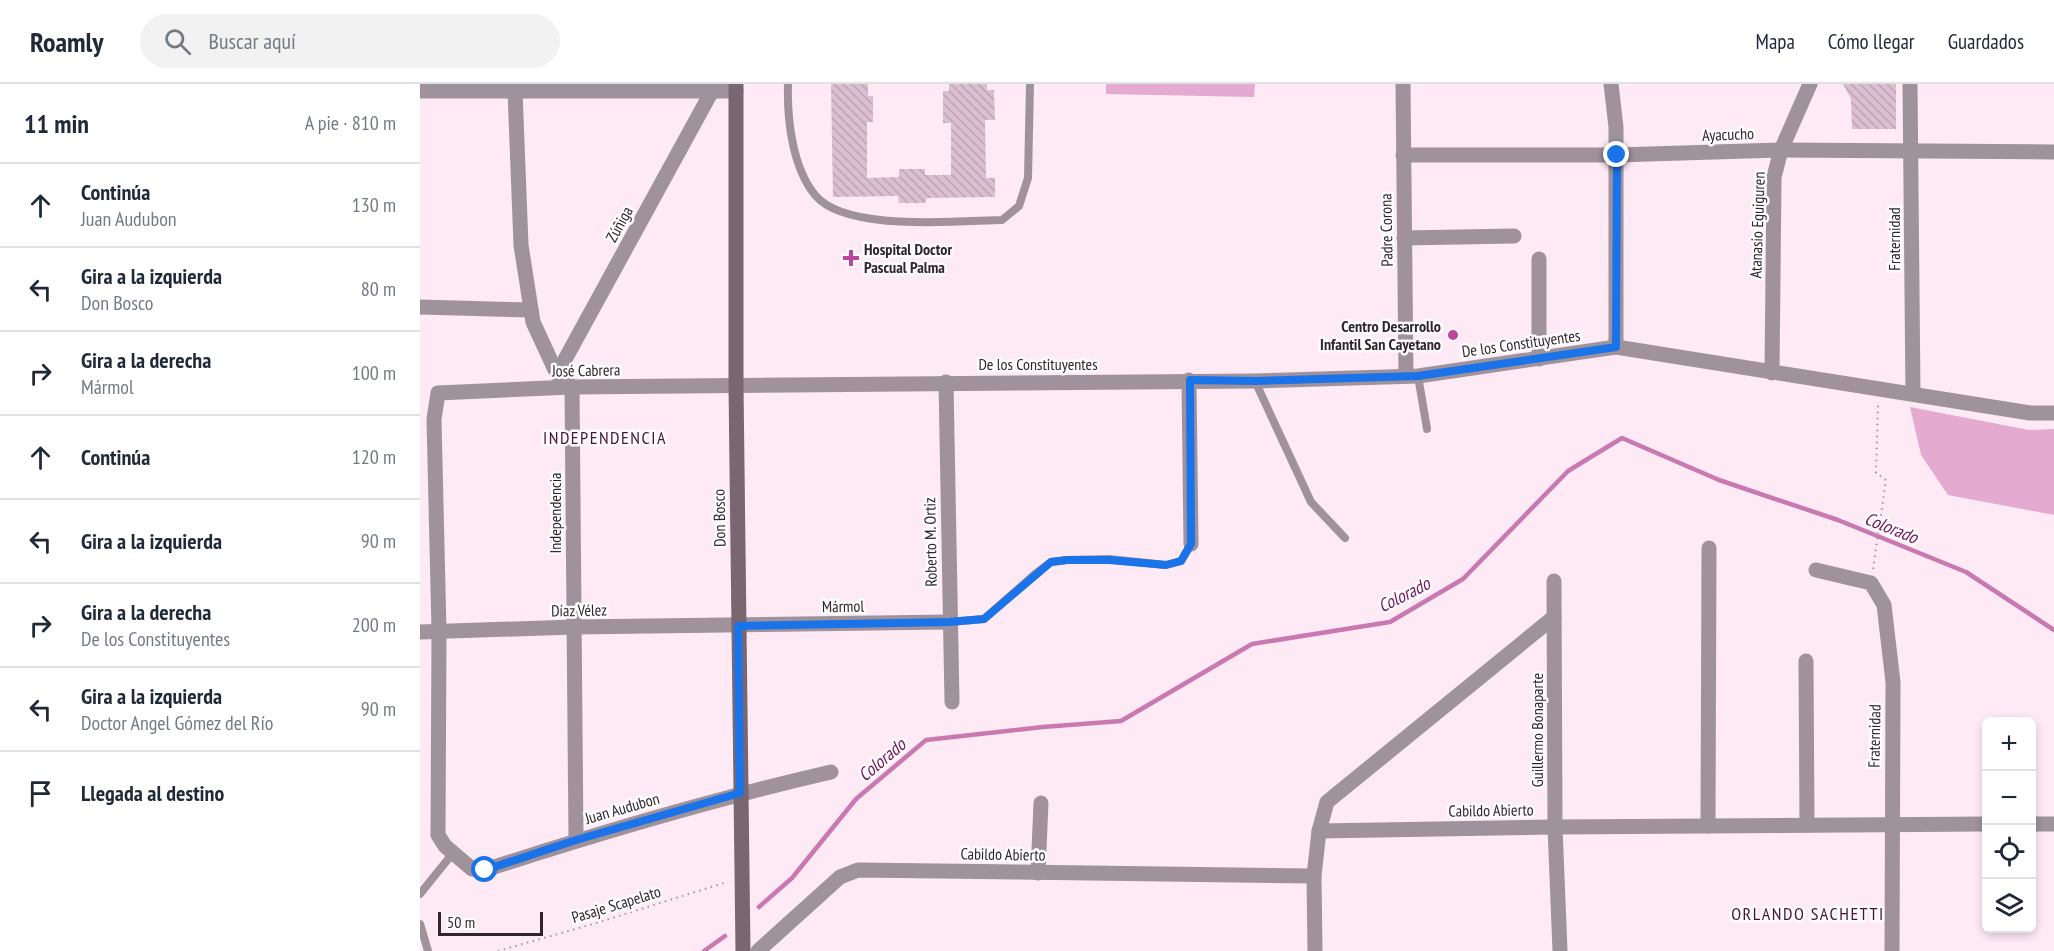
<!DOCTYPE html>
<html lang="es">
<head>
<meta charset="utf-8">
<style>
	:root { --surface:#fff; --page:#f2f2f3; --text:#1f2937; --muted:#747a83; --line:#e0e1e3 }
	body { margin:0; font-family:"PT Sans Narrow",sans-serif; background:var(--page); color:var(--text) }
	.controls { position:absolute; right:18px; bottom:18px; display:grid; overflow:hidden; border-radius:9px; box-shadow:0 3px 9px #0003 }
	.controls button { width:54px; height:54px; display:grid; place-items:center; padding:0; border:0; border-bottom:2px solid var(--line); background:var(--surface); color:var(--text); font:30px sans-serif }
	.scale { position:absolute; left:18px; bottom:15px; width:105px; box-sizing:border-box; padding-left:6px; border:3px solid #30252c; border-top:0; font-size:16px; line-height:21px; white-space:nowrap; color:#30252c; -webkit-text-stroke:4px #fdfdfd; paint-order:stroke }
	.stop { position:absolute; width:18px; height:18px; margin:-14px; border:4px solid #1a73e8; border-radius:50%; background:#fff }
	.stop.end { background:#1a73e8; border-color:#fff; box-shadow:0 2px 6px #0008 }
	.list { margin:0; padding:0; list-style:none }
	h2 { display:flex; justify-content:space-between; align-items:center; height:78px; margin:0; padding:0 24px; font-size:26px }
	h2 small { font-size:20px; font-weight:400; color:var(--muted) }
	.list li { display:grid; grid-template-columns:39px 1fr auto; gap:18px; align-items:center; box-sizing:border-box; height:84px; padding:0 24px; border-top:2px solid var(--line) }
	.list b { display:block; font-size:22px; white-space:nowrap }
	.list p { margin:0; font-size:20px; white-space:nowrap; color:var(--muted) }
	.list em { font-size:20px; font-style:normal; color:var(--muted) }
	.icon { flex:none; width:33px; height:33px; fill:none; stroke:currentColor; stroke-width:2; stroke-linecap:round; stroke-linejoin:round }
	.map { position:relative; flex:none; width:1634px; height:867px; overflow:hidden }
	header { display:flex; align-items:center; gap:36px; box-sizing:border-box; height:84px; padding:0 30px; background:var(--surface); border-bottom:2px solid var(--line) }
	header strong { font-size:28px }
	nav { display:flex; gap:33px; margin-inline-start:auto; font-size:21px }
	.search { width:420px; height:54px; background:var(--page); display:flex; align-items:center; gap:15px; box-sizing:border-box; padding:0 21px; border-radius:33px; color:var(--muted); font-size:22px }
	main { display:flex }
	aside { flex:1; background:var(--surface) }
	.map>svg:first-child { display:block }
	.green { fill:#e5aad0 }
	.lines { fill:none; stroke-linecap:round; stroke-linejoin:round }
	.stream { stroke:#c979af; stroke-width:4.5 }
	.building { fill:url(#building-back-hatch) }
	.path { stroke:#a3949d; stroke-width:2; stroke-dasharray:1.5 4.5; stroke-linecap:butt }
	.service { stroke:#9f929a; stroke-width:8 }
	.minor { stroke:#9f929a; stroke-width:15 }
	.tertiary { stroke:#9f929a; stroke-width:15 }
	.secondary { stroke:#786671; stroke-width:15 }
	.route { stroke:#1a73e8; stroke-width:8 }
	.poi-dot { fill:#bd469c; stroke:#fdfdfd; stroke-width:2 }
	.labels { text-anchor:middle; stroke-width:5; stroke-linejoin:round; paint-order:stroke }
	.street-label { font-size:16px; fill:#30252c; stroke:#fdfdfd }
	.poi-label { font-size:16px; font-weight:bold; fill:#30252c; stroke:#fdfdfd; text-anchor:start }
	.neighbourhood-label { font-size:18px; letter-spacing:1.5px; fill:#4b123c; stroke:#fdfdfd }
	.water-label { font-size:18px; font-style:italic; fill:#72115b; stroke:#fdfdfd }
</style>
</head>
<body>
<header>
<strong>Roamly</strong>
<div class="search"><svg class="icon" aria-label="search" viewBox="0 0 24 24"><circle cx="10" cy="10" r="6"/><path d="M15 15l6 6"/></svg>Buscar aquí</div>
<nav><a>Mapa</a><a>Cómo llegar</a><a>Guardados</a></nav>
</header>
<main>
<aside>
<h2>11 min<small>A pie · 810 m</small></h2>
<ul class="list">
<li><svg class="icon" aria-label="ahead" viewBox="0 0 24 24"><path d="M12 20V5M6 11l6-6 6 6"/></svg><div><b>Continúa</b><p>Juan Audubon</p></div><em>130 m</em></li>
<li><svg class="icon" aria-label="left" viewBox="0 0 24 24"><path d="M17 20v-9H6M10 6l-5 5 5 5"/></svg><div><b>Gira a la izquierda</b><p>Don Bosco</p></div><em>80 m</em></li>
<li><svg class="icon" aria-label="right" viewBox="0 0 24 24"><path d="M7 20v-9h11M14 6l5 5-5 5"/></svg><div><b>Gira a la derecha</b><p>Mármol</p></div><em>100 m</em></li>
<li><svg class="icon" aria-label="ahead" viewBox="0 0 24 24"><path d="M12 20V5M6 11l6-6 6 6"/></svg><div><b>Continúa</b></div><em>120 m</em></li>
<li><svg class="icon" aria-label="left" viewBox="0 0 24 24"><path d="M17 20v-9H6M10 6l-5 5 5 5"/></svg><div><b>Gira a la izquierda</b></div><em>90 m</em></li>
<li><svg class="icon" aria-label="right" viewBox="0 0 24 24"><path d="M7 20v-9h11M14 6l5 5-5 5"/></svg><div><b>Gira a la derecha</b><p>De los Constituyentes</p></div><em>200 m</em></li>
<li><svg class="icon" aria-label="left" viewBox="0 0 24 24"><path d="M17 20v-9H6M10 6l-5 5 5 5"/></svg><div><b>Gira a la izquierda</b><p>Doctor Angel Gómez del Río</p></div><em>90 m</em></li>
<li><svg class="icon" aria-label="arrive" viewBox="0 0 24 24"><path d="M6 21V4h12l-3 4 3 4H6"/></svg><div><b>Llegada al destino</b></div></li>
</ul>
</aside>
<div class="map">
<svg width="1634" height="867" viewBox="0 0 1634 867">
	<defs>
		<pattern id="building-back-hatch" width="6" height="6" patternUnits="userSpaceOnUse" patternTransform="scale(1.5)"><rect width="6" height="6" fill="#dcbed1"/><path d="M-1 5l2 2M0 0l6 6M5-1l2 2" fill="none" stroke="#bda3b4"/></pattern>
	</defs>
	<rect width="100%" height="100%" fill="#fdeaf5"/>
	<g class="green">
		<polygon points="686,0 835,0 834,13 686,10"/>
		<polygon points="1490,323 1609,346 1634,345 1634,431 1528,411 1501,371"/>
	</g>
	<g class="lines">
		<g class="stream">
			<polyline points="339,823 372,794 436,715 506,656 623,643 701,637 832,560 970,538 1043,495 1148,387 1202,354 1299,396 1418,436 1546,488 1634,546"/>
			<polyline points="284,867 305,852"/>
		</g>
	</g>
	<g class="building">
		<polygon points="411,0 448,0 448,12 453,12 453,38 447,38 447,94 479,93 479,85 505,85 505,91 531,91 531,39 523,39 523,7 529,7 529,0 567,0 567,6 574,6 575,36 565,36 566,94 575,94 575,113 507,114 505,119 479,119 478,112 413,113"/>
		<polygon points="1423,0 1476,0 1476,45 1432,45 1431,15"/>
	</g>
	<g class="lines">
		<g class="path">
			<polyline points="1453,485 1466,396 1456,389 1458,320"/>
			<polyline points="78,867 173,840 307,798"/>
		</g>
		<g class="service">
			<path d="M 368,0 C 367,34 372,83 395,111 C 425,148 536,137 582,136 L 599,122 L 608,94 L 610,0"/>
			<polyline points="998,292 1007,345"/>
			<polyline points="835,297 891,418 925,454"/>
			<polyline points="529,538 564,535 615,490 631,478 647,476 689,475 746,481 761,477 771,460"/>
			<polyline points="0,810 33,769"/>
			<polyline points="0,840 8,867"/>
		</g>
		<g class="minor">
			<polyline points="983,0 986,292"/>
			<polyline points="1191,0 1196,43 1196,263"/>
			<polyline points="1490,0 1493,310"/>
			<polyline points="95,7 101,161 113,238 137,290 152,303 156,756"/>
			<polyline points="983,71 1197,71 1361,66 1634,68"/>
			<polyline points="984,154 1094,152"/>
			<polyline points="1119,175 1119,275"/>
			<polyline points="0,223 111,226"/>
			<polyline points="1352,289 1354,93 1361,66 1390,0"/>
			<polyline points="137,290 292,7"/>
			<polyline points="769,296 771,460"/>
			<polyline points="526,298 532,618"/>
			<polyline points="1396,486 1451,499 1464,521 1473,598 1472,867"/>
			<polyline points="1134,497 1135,743 1140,867"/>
			<polyline points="0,548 154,543 529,538"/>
			<polyline points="1386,577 1387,741"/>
			<path d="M 411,688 C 294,715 179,749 65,786 L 52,785 L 25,762 L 18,751 L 19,547 L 14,335 L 18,309 L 152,303 L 835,297 L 998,292 L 1196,263 L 1610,329 L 1634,329"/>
			<polyline points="1612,740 1634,740"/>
			<polyline points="1288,742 1289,464"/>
			<polyline points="899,747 1135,743 1566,740"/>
			<polyline points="618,789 621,719"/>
			<polyline points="338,867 420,793 438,786 894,792"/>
			<polyline points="895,867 894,792 899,747 907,718 1134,533"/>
		</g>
		<polyline class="tertiary" points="0,7 316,7"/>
		<polyline class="secondary" points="316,0 316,302 323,867"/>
	</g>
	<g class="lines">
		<polyline class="route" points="65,786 156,756 320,709 318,542 529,538 564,535 631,478 647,476 689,476 746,481 761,477 771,460 770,296 835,297 998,292 1196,263 1197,71"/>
	</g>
	<g class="poi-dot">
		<path d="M428 165h6v6h6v6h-6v6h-6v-6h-6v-6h6z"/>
		<circle cx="1033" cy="251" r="6"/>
	</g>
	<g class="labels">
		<g class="street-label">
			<text transform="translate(1308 50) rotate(-2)" y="6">Ayacucho</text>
			<text transform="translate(199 140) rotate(-61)" y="6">Zúñiga</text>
			<text transform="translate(1337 141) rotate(-88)" y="6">Atanasio Eguiguren</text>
			<text transform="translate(966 146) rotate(-91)" y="6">Padre Corona</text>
			<text transform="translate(1474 155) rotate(-90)" y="6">Fraternidad</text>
			<text transform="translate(1101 259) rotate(-8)" y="6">De los Constituyentes</text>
			<text x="618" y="286">De los Constituyentes</text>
			<text transform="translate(166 286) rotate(-1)" y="6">José Cabrera</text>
			<text transform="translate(135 429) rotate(-90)" y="6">Independencia</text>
			<text transform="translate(299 434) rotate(-91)" y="6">Don Bosco</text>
			<text transform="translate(510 458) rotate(-91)" y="6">Roberto M. Ortiz</text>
			<text transform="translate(423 522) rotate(-1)" y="6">Mármol</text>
			<text transform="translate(159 526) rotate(-1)" y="6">Díaz Vélez</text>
			<text transform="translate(1117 646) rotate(-90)" y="6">Guillermo Bonaparte</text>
			<text transform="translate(1454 652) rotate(-89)" y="6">Fraternidad</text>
			<text transform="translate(202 724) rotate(-16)" y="6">Juan Audubon</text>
			<text transform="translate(1071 726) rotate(-1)" y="6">Cabildo Abierto</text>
			<text transform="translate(583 770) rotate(1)" y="6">Cabildo Abierto</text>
			<text transform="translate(196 820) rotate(-17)" y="6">Pasaje Scapelato</text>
		</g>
		<g class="poi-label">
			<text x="444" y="171">Hospital Doctor<tspan x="444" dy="18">Pascual Palma</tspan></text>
			<text x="1021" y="248" text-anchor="end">Centro Desarrollo<tspan x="1021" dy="18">Infantil San Cayetano</tspan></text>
		</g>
		<g class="neighbourhood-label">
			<text x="185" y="360">INDEPENDENCIA</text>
			<text x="1388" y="836">ORLANDO SACHETTI</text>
		</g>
		<g class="water-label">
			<text transform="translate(1471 444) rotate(22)" y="6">Colorado</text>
			<text transform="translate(984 511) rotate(-27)" y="6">Colorado</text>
			<text transform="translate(462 676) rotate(-40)" y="6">Colorado</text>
		</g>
	</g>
</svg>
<div class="controls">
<button>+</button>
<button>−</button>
<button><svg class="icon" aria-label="locate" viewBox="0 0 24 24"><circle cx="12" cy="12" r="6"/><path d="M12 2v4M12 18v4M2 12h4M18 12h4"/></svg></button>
<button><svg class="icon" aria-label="layers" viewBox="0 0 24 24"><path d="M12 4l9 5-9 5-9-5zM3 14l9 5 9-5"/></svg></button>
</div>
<div class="scale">50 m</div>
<div class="stop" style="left:65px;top:786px"></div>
<div class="stop end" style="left:1197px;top:71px"></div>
</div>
</main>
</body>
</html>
